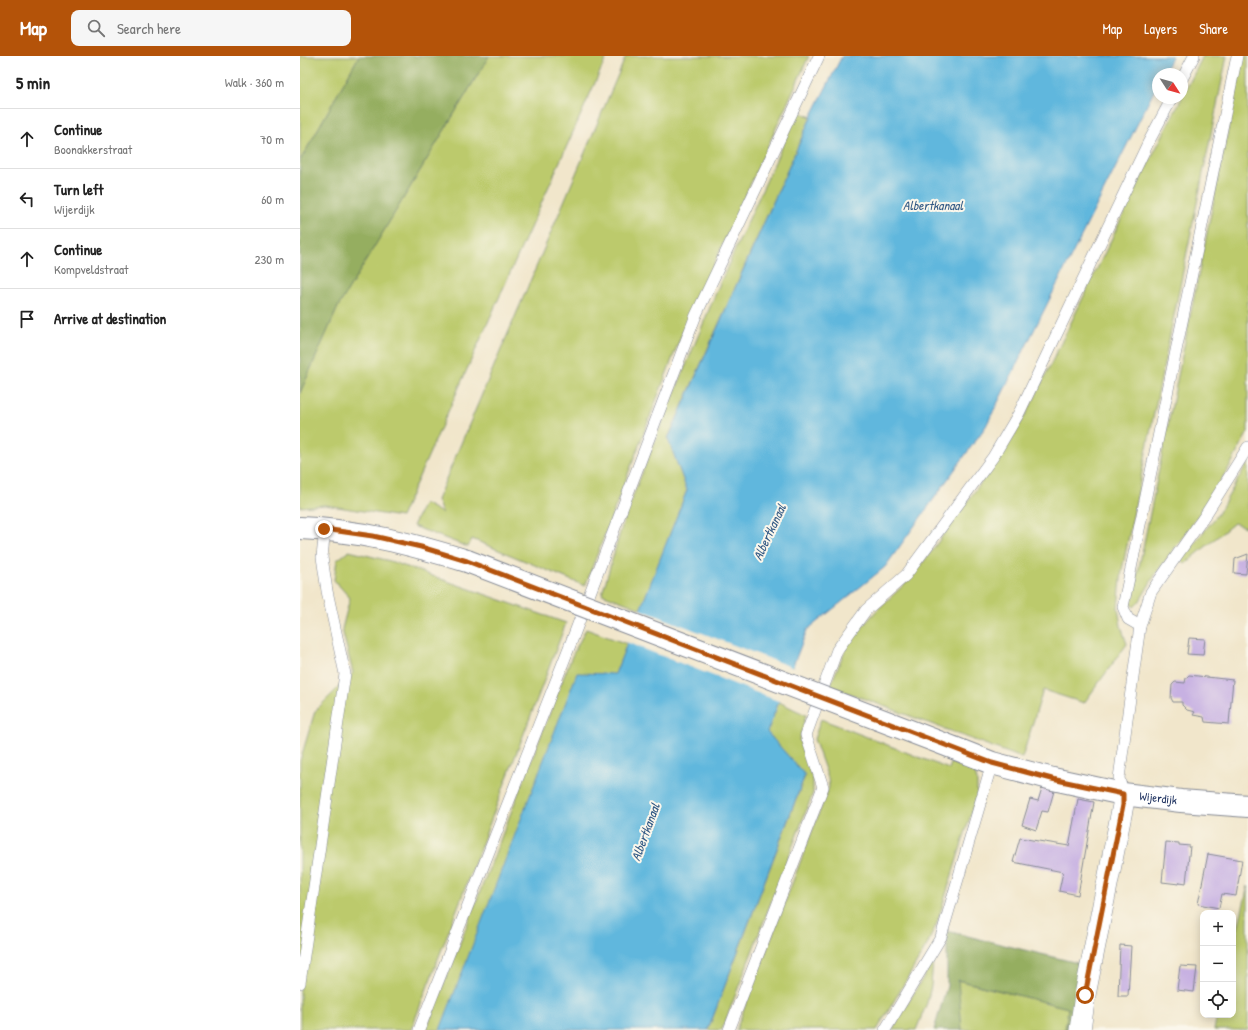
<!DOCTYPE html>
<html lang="en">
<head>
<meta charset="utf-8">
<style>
	:root { --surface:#fff; --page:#f6f6f6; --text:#222; --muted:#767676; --line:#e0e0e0; --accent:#b45309 }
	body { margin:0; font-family:"Patrick Hand",sans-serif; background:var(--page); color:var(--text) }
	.controls { position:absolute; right:12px; bottom:12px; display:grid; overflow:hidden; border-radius:8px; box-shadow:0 2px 10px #0003 }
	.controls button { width:36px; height:36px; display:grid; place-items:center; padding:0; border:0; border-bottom:1px solid var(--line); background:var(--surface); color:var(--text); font:20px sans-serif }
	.compass { position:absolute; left:852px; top:12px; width:36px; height:36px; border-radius:50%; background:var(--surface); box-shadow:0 2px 10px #0003; rotate:126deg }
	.stop { position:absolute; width:12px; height:12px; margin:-9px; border:3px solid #b45309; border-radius:50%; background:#fff }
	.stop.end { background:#b45309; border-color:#fff; box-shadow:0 1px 4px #0008 }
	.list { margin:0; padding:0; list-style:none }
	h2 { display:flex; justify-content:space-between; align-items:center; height:52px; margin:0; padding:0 16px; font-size:17px }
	h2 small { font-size:13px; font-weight:400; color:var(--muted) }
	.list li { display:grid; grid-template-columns:26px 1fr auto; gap:12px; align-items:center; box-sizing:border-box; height:60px; padding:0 16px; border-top:1px solid var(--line) }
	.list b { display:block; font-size:15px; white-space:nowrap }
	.list p { margin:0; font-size:13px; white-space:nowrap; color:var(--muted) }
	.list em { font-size:13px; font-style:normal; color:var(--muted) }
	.icon { flex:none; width:22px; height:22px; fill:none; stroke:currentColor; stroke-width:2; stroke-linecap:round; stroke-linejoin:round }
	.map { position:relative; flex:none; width:948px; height:974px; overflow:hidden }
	header { display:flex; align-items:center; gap:24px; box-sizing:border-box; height:56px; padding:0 20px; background:var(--accent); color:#fff }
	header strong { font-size:19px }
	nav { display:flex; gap:22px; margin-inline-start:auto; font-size:14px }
	.search { width:280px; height:36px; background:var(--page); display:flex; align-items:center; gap:10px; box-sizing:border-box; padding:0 14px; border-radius:8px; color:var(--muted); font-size:15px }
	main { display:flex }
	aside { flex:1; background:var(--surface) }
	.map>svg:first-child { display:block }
	.green { fill:#bcca6c; stroke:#6c7c65 }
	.forest { fill:#95ae60; stroke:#586e5f }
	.water { fill:#60b7dd; stroke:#3e739e }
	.pier { fill:#f1e6cb }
	.building { fill:#c7b1e2 }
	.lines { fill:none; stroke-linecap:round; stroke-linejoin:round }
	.lane-casing { stroke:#868a94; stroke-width:12 }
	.street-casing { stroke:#868a94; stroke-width:22 }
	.secondary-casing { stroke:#868a94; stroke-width:24 }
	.lane { stroke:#fff; stroke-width:11 }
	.street { stroke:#fff; stroke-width:21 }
	.secondary { stroke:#fff; stroke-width:22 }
	.secondary-bridge-casing { stroke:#868a94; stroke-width:24; stroke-linecap:butt }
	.secondary-bridge { stroke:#fff; stroke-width:22 }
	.route { stroke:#b45309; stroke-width:5 }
	.labels { text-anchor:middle; stroke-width:4; stroke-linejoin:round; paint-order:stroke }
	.street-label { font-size:12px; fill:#1b2f5e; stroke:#fbf7ec }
	.water-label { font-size:13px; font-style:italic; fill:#305884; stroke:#fbf7ec }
</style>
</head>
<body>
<header>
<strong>Map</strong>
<div class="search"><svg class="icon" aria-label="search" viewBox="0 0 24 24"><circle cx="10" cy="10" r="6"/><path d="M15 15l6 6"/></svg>Search here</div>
<nav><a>Map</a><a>Layers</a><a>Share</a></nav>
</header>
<main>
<aside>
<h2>5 min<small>Walk · 360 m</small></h2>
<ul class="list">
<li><svg class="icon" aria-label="ahead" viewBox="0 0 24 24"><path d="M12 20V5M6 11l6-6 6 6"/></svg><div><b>Continue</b><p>Boonakkerstraat</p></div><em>70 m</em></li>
<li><svg class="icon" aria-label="left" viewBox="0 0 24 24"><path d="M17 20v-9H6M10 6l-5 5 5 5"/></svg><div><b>Turn left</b><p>Wijerdijk</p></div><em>60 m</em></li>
<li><svg class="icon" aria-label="ahead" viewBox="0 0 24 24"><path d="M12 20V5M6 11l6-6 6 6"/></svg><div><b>Continue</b><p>Kompveldstraat</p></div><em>230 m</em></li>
<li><svg class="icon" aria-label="arrive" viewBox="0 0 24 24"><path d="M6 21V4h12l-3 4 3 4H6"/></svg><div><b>Arrive at destination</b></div></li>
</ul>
</aside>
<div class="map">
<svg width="948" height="974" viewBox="0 0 948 974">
	<rect width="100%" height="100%" fill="#fbf7ec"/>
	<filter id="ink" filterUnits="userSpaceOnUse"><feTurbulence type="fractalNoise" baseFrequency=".025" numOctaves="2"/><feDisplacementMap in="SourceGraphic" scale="8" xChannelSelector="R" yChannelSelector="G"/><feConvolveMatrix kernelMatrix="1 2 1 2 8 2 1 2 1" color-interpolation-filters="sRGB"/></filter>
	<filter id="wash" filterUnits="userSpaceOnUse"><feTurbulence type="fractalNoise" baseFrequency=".012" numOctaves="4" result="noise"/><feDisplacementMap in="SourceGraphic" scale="16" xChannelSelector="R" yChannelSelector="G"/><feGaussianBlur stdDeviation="0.9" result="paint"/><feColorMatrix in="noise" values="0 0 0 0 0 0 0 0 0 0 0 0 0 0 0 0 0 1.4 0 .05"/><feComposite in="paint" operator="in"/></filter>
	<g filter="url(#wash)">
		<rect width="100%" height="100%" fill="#f1e6cb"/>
		<g class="green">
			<polygon points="0,0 59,0 0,105"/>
			<polygon points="189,0 307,0 101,461 25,449 0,451 0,337 38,251"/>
			<polygon points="326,0 509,0 381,280 285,530 172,483 168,491 113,470 124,447 142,457 137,444"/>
			<polygon points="903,0 927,0 822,514 818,552 821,570 827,588 784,647 743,634 722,702 530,630 548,587 577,554 609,524 628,500 711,385 732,347 842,120"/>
			<polygon points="943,0 948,0 948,376 930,410 894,466 855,519 839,546 834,551 830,547 834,536"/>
			<polygon points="498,55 511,61 368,382 387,434 341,553 302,538 325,460 358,377 420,227"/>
			<polygon points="948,406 948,472 934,467 885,508 881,504 918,458"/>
			<polygon points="49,495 90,505 266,567 111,974 0,974 0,705 15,655 53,617 42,573 50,542 34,524 37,504"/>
			<polygon points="286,573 327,588 315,618 140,974 126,974 272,600"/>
			<polygon points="479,646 506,659 499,684 513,724 513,737 422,974 408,974 505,720 467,676"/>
			<polygon points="521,663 649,713 651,707 675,716 677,725 677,739 637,867 627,889 577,974 436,974 529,731 528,722 514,683"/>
			<polygon points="948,830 948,974 914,974 917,959 933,959 933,893"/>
			<polygon points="633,905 631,930 627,947 616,974 592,974"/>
			<polygon points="657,924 768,952 765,974 662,974"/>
		</g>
		<g class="forest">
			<polygon points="59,0 189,0 38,251 0,337 0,105"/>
			<polygon points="647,875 794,911 778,974 765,974 768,952 658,924 662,974 634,974 647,930"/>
		</g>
		<polygon class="water" points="542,0 872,0 863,18 858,18 858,27 686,370 585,511 507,574 467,676 505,719 408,974 140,974 277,617 315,618 387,434 368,383 511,61"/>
		<polygon class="pier" points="339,553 494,612 481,646 326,586"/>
		<g id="blocks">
			<g class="building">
				<polygon points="948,498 946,518 934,517 935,503"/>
				<polygon points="889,582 905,583 903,599 887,598"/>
				<polygon points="889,619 933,624 929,668 905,666 904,661 893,659 895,656 887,654 882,649 882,646 873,646 871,642 872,629 875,626 885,627 886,622"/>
				<polygon points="742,732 754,735 748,756 742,755 736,774 722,769 730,743 738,745"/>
				<polygon points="778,743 794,746 778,839 759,835 763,816 713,806 720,782 769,790"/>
				<polygon points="866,786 879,787 879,789 890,790 886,827 880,826 879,828 862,826"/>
				<polygon points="908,798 942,804 936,840 922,838 919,852 898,848"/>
				<polygon points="820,889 831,890 828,940 818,940"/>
				<polygon points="880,910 897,911 894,936 877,934"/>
			</g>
		</g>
	</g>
	<g filter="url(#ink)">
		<use href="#blocks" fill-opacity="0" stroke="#868a94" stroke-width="1"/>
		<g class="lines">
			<defs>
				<g id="lane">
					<polyline points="882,23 894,0"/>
					<polyline points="840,570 828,563 823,551 937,0"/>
					<polyline points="823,738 819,722 840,570 851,536 904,461 948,391"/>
					<polyline points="0,927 45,618 27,535 22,501 25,473"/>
					<polyline points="119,974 272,584 396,259 519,0"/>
					<polyline points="429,974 523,731 506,679 537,594 566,554 606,519 693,401 719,357 848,87 872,42"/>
					<polyline points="585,974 641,881 692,707"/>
				</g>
				<polyline id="street" points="780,974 785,939 823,749 823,738"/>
				<g id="secondary">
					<path d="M 0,472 C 59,474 111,488 167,505"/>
					<path id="s1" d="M 654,692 L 692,707 L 753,723 L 823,738 L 881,745 L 948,750"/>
				</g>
			</defs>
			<use href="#lane" class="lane-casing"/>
			<use href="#street" class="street-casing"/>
			<use href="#secondary" class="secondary-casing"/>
			<use href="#lane" class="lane"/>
			<use href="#street" class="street"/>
			<use href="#secondary" class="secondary"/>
			<defs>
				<polyline id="secondary-bridge" points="167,505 654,692"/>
			</defs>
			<use href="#secondary-bridge" class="secondary-bridge-casing"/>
			<use href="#secondary-bridge" class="secondary-bridge"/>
		</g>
	</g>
	<g class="lines" filter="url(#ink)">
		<polyline class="route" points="24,473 73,480 121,491 167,505 692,707 752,723 823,738 823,749 785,939"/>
	</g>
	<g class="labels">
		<g class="street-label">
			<text dy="4" stroke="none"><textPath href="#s1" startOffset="211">Wijerdijk</textPath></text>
		</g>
		<g class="water-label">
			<text x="633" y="154">Albertkanaal</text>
			<text transform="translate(469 476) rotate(-65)" y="5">Albertkanaal</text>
			<text transform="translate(345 776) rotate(-70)" y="5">Albertkanaal</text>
		</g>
	</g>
</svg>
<div class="controls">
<button>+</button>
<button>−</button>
<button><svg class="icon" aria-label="locate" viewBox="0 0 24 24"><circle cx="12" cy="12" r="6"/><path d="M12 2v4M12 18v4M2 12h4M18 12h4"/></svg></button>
</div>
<svg class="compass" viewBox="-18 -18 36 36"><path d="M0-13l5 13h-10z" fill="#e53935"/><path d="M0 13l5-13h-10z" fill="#767676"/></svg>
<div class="stop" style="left:785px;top:939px"></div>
<div class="stop end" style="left:24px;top:473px"></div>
</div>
</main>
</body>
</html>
